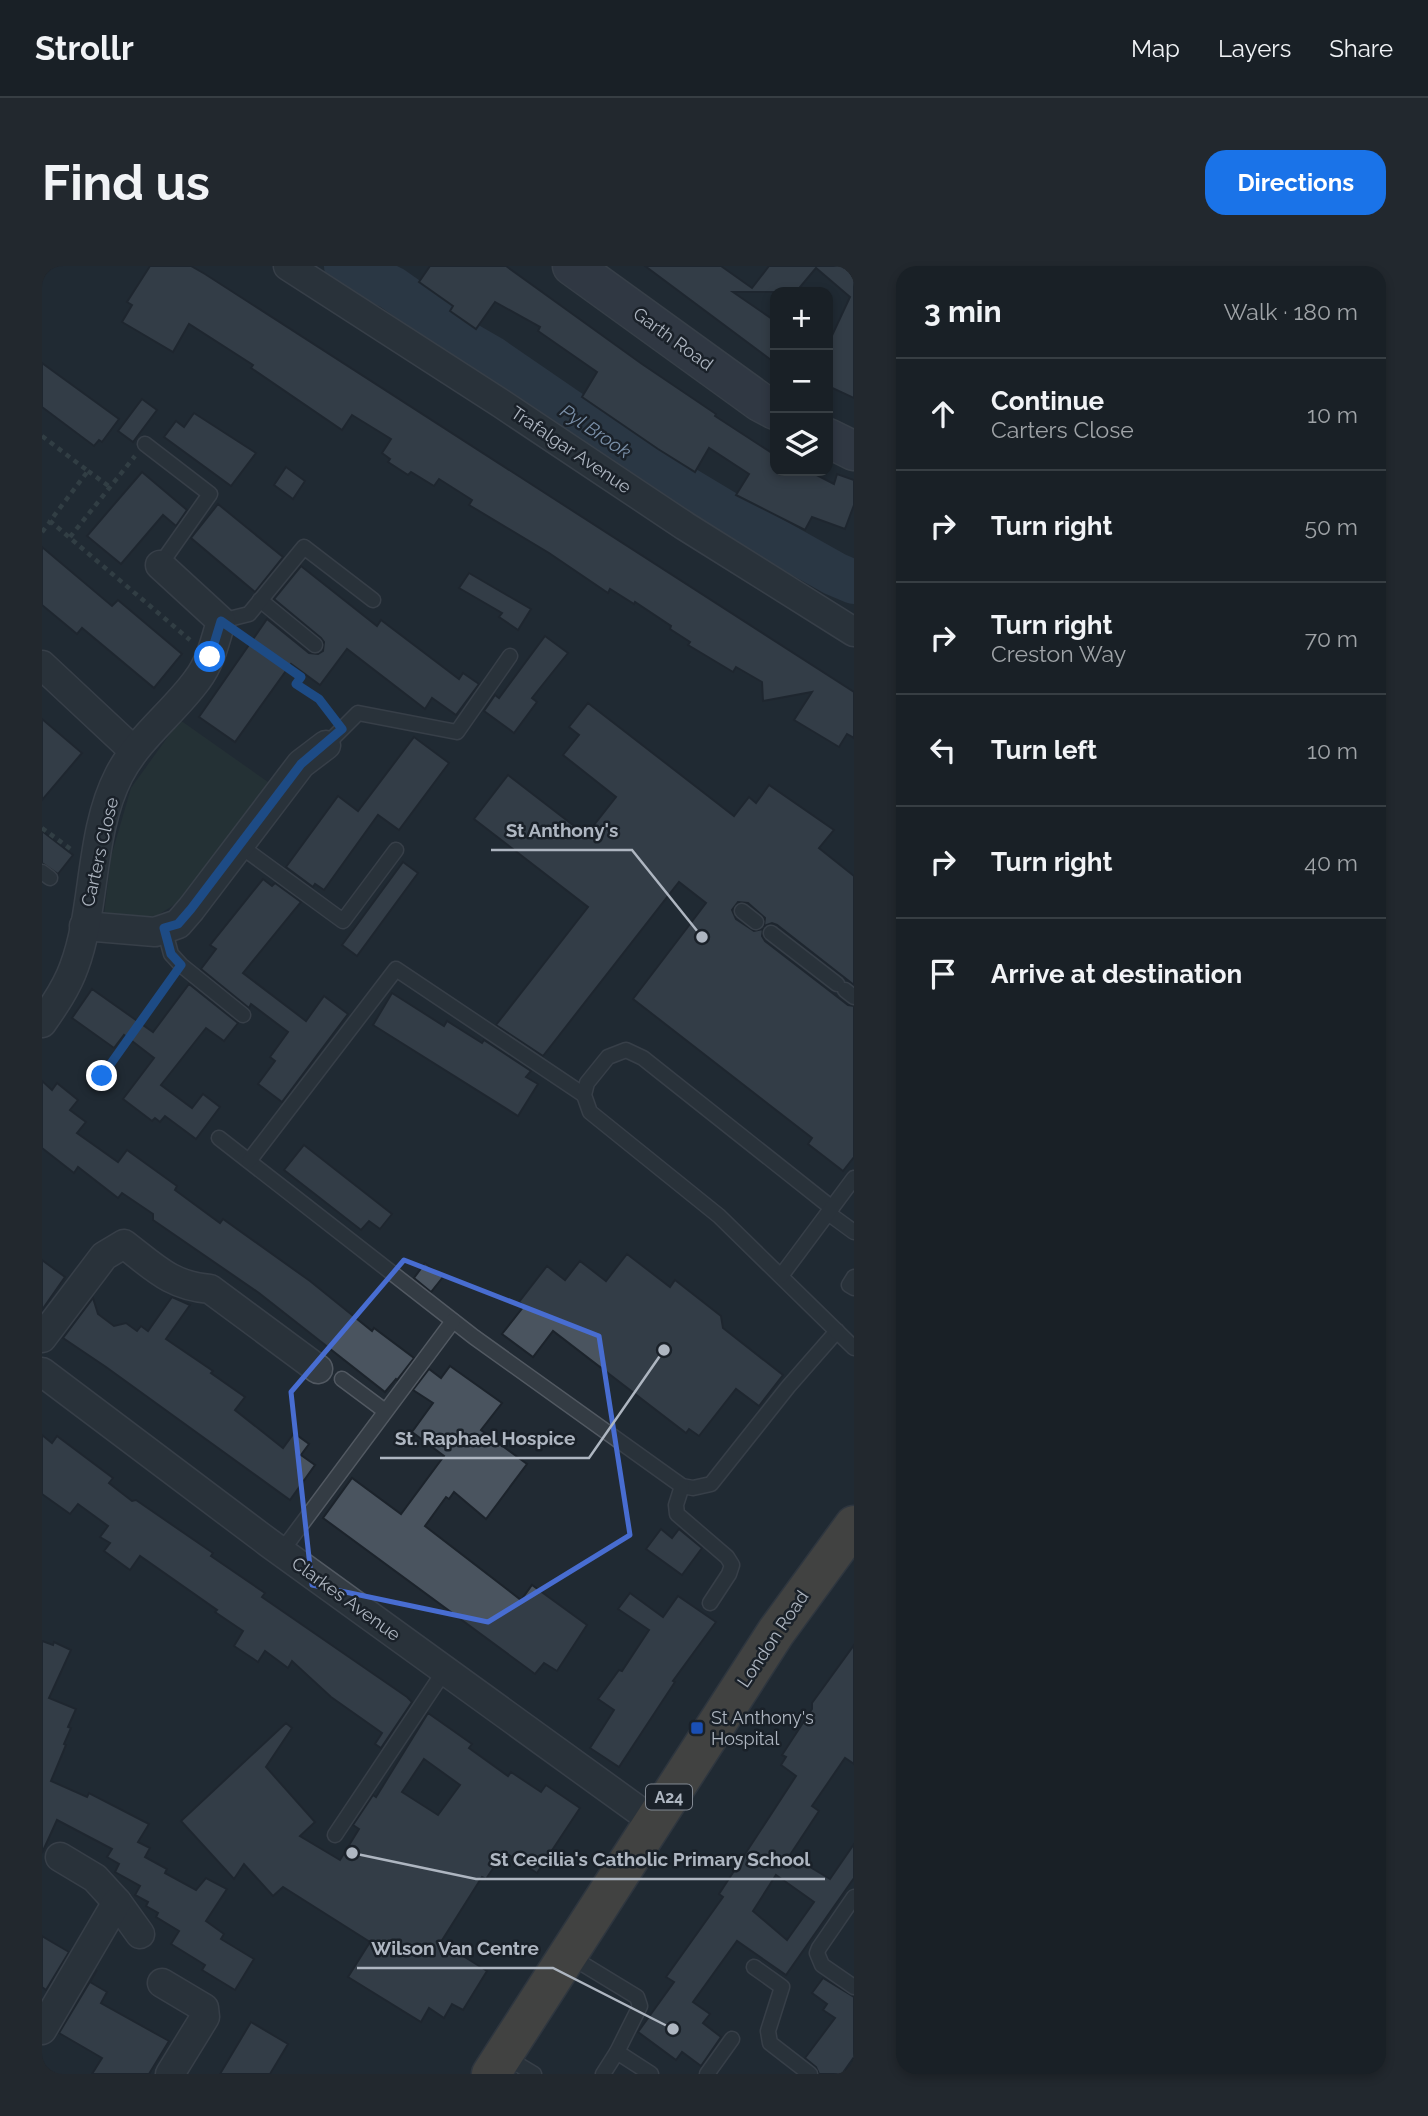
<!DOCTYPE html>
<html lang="en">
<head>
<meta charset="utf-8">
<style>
	:root { --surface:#192026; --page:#22282e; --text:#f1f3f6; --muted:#9fa3a7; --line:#373e43; --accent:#1a73e8 }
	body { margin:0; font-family:Raleway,sans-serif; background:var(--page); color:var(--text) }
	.controls { position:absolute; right:21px; top:21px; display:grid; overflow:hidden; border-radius:14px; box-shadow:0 4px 10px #0003 }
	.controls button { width:63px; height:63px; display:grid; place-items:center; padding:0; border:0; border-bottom:2px solid var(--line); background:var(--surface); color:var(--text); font:35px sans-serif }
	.stop { position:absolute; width:21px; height:21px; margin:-16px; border:5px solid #1a73e8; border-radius:50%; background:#fff }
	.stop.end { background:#1a73e8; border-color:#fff; box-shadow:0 2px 7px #0008 }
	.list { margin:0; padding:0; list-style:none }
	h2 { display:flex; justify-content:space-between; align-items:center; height:91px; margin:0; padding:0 28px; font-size:30px }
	h2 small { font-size:23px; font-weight:400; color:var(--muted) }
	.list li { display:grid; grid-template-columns:46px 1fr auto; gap:21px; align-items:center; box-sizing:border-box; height:112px; padding:0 28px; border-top:2px solid var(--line) }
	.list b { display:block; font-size:26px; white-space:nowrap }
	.list p { margin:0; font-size:23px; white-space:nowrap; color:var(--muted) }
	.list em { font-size:23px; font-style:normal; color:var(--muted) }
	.icon { flex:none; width:38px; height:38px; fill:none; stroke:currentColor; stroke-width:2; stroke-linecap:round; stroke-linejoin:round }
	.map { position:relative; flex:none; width:812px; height:1808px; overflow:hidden; border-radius:21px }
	header { display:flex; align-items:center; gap:42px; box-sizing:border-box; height:98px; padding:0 35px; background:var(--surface); border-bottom:2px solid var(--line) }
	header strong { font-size:33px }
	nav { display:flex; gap:38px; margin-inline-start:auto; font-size:24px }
	.intro { display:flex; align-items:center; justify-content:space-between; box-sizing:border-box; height:168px; padding:0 42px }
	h1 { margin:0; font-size:49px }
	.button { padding:18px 32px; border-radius:21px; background:var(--accent); color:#fff; font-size:24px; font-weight:700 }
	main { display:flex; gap:42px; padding:0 42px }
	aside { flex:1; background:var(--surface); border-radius:21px; box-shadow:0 4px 10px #0003 }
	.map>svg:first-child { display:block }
	.green { fill:#293a39 }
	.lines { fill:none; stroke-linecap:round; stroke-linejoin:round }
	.river { stroke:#364759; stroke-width:44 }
	.building { fill:#4a545f; stroke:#1c232b; stroke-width:2; fill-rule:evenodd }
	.lane-casing { stroke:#525962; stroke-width:17 }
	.street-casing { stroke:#525962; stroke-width:31 }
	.secondary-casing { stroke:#525962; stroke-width:41 }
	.highway-casing { stroke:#3f464f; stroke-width:41 }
	.path { stroke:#465759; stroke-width:4.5; stroke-dasharray:5 5; stroke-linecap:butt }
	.lane { stroke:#343c44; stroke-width:14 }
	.street { stroke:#343c44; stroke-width:28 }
	.secondary { stroke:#434b57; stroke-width:38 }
	.highway { stroke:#695f52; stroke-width:38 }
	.route { stroke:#1a73e8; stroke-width:9 }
	.marked { fill:none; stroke:#486dd1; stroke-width:5; stroke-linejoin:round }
	.transit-dot { fill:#1a4fb4; stroke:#1a2129; stroke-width:2.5 }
	.labels { text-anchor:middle; stroke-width:5; stroke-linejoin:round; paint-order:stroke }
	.shield { fill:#1a2129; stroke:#828993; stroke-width:2 }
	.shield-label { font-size:16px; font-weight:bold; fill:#aeb6c1 }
	.street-label { font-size:18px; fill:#aeb6c1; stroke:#1a2129 }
	.poi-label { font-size:18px; fill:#aeb6c1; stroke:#1a2129; text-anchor:start }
	.water-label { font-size:19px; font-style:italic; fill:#7a8fa7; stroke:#1a2129 }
	.leader { fill:none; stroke:#aeb6c1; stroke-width:2.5 }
	.callout-dot { fill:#aeb6c1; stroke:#1a2129; stroke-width:2.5 }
	.callout-label { font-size:19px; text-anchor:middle; font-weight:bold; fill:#aeb6c1; stroke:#1a2129; stroke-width:5; stroke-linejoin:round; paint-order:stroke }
</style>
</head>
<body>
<header>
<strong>Strollr</strong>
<nav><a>Map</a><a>Layers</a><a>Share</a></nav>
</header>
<div class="intro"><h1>Find us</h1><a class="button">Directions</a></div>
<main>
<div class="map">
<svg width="812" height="1808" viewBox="0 0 812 1808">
	<rect width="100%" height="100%" fill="#212a33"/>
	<polygon class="green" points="138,454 226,516 154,625 108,654 62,649 69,591 89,522"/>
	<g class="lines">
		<polyline class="river" points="304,0 350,22 380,43 415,72 448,91 608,201 688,249 793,308 812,316"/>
	</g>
	<g class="building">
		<polygon points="108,0 149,0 163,8 812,426 812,472 805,468 797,481 752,454 770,426 721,435 720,416 694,401 691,406 646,379 648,376 628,363 629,360 593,336 592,338 568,323 566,327 507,287 427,239 430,234 397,213 392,220 369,206 366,209 346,196 348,193 340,187 349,173 310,149 300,164 209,102 211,99 147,58 131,86 80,56 90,39 85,36"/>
		<polygon points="388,0 464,0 600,98 674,148 673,150 733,189 733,205 767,205 792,218 795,208 812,214 812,239 803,263 770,251 763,264 694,229 707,208 667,182 653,206 616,183 540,131 555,106 496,65 498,61 453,36 434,63 408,45 411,40 377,16"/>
		<polygon points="603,0 679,0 710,22 727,0 812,0 812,132 786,120 786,78 808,31 774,2 754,26 691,26 733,55 733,97"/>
		<polygon points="0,97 77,153 60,176 57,174 52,180 0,141"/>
		<polygon points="100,133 115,144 91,176 76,165"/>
		<polygon points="152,147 214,187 189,220 122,171 134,155 142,161"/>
		<polygon points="244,201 263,215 251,233 232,219"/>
		<polygon points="100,206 145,244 134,260 121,249 79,298 45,270"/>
		<polygon points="176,238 241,291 213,326 149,272"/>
		<polygon points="0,281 70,340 76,334 140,388 112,422 40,362 35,368 0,339"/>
		<polygon points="259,300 335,360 339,354 417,413 421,407 437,418 414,449 390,432 383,443 305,383 278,419 249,398 193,476 157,451 225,353 267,387 276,388 281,385 282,376 279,372 232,333"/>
		<polygon points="427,307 489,343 476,364 457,351 460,347 417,322"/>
		<polygon points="503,370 526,387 490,432 495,436 472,467 442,445 453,429 457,432"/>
		<polygon points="546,437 692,550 707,531 714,537 727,519 792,564 777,582 812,610 812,719 735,659 730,657 722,660 723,652 706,637 696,636 690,644 694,653 712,665 721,663 720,670 723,675 806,739 812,740 812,891 801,905 766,878 770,872 591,733 664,637 637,616 501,790 454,759 546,641 432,553 466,509 544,569 574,531 521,489 537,469 527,461"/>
		<polygon points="0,453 40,487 0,534"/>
		<polygon points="372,471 407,497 357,564 336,549 282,624 273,618 271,621 244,601 296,530 316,545"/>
		<polygon points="0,565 31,589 16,608 0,597"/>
		<polygon points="361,596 376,607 315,690 300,679"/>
		<polygon points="221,613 230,620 233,617 259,636 201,707 264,755 282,730 306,748 240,836 216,818 233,795 228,791 246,766 209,738 207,742 159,703 174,683 168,679"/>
		<polygon points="147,718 196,757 182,775 164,762 119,819 150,842 161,828 178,841 154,873 123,850 118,856 113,852 110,855 81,833 112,792 82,769 72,782 30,752 50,723 111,766"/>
		<polygon points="350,727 402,760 405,755 440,777 442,774 489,805 484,811 496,818 476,850 331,759"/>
		<polygon points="0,815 10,824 15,817 36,834 28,844 44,856 35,867 76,896 85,884 135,920 133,924 178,957 181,953 268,1015 330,1065 332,1062 372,1092 355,1114 354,1113 343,1126 217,1027 111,954 111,948 80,927 76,932 36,901 32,907 0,882"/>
		<polygon points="262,879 350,948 338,963 327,955 319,964 242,904"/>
		<polygon points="585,988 628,1021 633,1014 679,1050 681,1062 741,1109 717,1140 694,1123 657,1170 647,1163 644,1167 511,1065 491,1091 460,1068 482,1040 477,1036 505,1000 523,1014 538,995 564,1015"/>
		<polygon points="0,994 23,1011 0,1044"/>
		<polygon points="383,997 401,1011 389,1026 372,1012"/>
		<polygon points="130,1031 148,1039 124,1073 171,1105 169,1107 203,1131 193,1144 241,1182 252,1167 267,1178 259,1189 273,1199 248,1234 64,1101 21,1072 51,1032 56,1048 72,1060 84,1057 95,1065 99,1060 106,1065"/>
		<polygon points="408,1100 460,1137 439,1164 485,1198 444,1253 412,1226 407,1233 404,1231 383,1260 479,1334 490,1319 545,1359 515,1405 502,1397 493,1408 281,1252 310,1212 359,1248 402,1190 370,1166 391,1137 371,1124 387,1103 399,1112"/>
		<polygon points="0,1169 10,1177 15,1170 71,1212 67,1217 90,1235 94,1234 171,1287 169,1290 223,1327 220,1331 365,1431 370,1436 339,1482 333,1478 340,1467 289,1431 250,1395 246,1402 223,1385 216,1396 192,1380 201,1365 173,1346 175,1344 98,1290 88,1304 62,1285 68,1277 58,1271 66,1260 36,1238 28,1248 0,1228"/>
		<polygon points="619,1263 630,1272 637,1263 660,1282 640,1309 604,1283"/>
		<polygon points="588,1327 621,1351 636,1330 674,1356 631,1415 633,1416 577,1501 548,1482 572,1444 556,1433 577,1404 580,1405 607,1364 576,1343"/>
		<polygon points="0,1375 11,1379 12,1376 29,1384 7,1432 34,1443 26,1461 29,1462 22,1478 24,1479 9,1515 45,1531 47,1527 107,1558 96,1576 108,1582 103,1591 125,1603 123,1607 154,1624 164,1612 185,1623 164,1655 182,1668 179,1673 212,1693 193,1724 160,1704 163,1699 129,1678 137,1665 114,1651 116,1647 104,1640 106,1636 93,1629 98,1620 73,1606 77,1598 65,1591 70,1583 15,1554 0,1587"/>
		<path d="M 812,1379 L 812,1498 L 803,1492 L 770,1540 L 777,1545 L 748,1589 L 788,1613 L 812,1578 L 812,1612 L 744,1709 L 695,1675 L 651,1736 L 668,1748 L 661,1757 L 679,1771 L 659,1800 L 640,1786 L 634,1794 L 596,1766 L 632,1716 L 624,1711 L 681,1631 L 677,1628 L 754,1510 L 739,1499 L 744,1491 L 740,1489 L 770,1443 L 770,1437 ZM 734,1609 L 772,1636 L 745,1674 L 711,1645 Z"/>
		<path d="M 386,1447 L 430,1478 L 427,1482 L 466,1510 L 469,1506 L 499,1526 L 504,1519 L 538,1542 L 495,1607 L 462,1586 L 444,1613 L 440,1611 L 399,1676 L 445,1705 L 421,1744 L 410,1738 L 402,1752 L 387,1742 L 379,1756 L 306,1711 L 328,1676 L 241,1621 L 231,1630 L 202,1598 L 192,1613 L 139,1555 L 244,1457 L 250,1462 L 224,1501 L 273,1556 L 258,1570 L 298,1594 L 317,1563 L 311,1559 L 331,1529 L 334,1531 ZM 382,1493 L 418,1519 L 396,1549 L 360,1526 Z"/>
		<polygon points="0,1670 27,1686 4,1724 0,1721"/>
		<polygon points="55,1704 48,1716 65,1726 59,1737 127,1775 107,1808 50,1808 60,1792 17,1767"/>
		<polygon points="781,1712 812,1731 812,1791 800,1808 777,1808 774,1801 763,1792 793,1752 781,1744 785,1738 770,1727"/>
		<polygon points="209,1756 246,1778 228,1808 178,1808"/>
	</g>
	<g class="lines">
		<defs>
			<g id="lane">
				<polyline points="103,178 168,228 118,299"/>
				<polyline points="218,334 273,379"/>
				<polyline points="179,355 207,348 262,281 331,334"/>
				<polyline points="284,479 316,447 415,466 468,390"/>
				<polyline points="197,579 301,655 354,584"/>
				<polyline points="0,606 8,612"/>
				<polyline points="700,645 714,656"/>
				<polyline points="122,662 129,688 139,699 201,749"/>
				<polyline points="729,667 795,718"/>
				<polyline points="803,724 812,731"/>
				<polyline points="177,872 432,1071 640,1220 651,1222 669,1218 746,1121 795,1065"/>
				<polyline points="207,895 354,703 542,829"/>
				<polyline points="790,942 601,792 584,784 566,791 545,817 542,829 548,846 677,950 812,1082"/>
				<polyline points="786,947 812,966"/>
				<polyline points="739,1010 812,912"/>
				<polyline points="812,1011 807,1019 812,1022"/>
				<polyline points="300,1113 343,1145"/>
				<polyline points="640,1220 634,1239 635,1248 685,1291 690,1299 687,1308 668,1337"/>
				<polyline points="239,1286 411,1055"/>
				<polyline points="293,1569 403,1404"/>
				<polyline points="812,1631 777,1682 775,1687 780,1699 812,1721"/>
				<polyline points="526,1689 595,1731 598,1740 575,1786"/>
				<polyline points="712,1701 740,1721 726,1765 728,1777 768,1808"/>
				<polyline points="462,1790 492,1808"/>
				<polyline points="561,1808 575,1786 609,1808"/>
				<polyline points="665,1808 690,1773"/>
			</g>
			<g id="street">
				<polyline points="246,0 460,138 643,260 812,366"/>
				<polyline points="0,399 92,485"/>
				<polyline points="42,660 113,666 136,658 149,643 259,498 284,479"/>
				<path d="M 0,757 C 12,740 25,721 32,701 C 54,643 47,567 77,509 C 96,472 131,447 155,414 C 168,397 173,376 179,355 L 118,299"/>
				<path d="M 0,1072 L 62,990 L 82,978 C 112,1001 129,1020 168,1023 L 276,1103"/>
				<polyline points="0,1106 227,1277 611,1555"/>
				<polyline points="18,1591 53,1612 75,1636 98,1668"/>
				<polyline points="120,1717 162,1742 163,1751 128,1808"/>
				<polyline points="0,1764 75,1636"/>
			</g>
			<g id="secondary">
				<polyline points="530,0 718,136 733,144"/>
				<polyline points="786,172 812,185"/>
			</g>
			<polyline id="highway" points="449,1808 734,1366 812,1259"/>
		</defs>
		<use href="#lane" class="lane-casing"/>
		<use href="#street" class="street-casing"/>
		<use href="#secondary" class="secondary-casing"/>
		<use href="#highway" class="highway-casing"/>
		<g class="path">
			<polyline points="0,170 46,205 8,255 148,374"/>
			<polyline points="46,205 68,221"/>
			<polyline points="0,266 8,256"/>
			<polyline points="28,271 93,190"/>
			<polyline points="200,370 259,411 254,418 277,433 289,448"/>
			<polyline points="0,562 30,584"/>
			<polyline points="60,810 128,714"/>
		</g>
		<use href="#lane" class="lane"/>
		<use href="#street" class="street"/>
		<use href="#secondary" class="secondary"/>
		<use href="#highway" class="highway"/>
	</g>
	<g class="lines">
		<polyline class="route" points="60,810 139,699 129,688 122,662 136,658 149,643 259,498 300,463 277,433 254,418 259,411 179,355 168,391"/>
	</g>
	<path d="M0 0H812V1808H0ZM 362,994 L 557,1070 L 588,1269 L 446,1356 L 270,1319 L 249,1126 Z" fill="#212a33" fill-opacity=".55" fill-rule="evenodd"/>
	<path class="marked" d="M 362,994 L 557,1070 L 588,1269 L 446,1356 L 270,1319 L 249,1126 Z"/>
	<rect class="transit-dot" x="648" y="1455" width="14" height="14" rx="3.5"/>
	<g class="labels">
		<rect class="shield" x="604" y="1518.5" width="46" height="25" rx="5"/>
		<g class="shield-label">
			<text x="627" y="1537">A24</text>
		</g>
		<g class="street-label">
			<text transform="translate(631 73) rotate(36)" y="6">Garth Road</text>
			<text transform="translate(529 184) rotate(34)" y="6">Trafalgar Avenue</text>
			<text transform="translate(58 586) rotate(-77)" y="6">Carters Close</text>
			<text transform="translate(304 1333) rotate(36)" y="6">Clarkes Avenue</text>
			<text transform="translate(731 1373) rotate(-56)" y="6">London Road</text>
		</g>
		<g class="poi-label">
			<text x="669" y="1458">St Anthony's<tspan x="669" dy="21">Hospital</tspan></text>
		</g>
		<g class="water-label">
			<text transform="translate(554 165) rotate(34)" y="7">Pyl Brook</text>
		</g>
	</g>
	<path class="leader" d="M660 671L590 584H449M622 1084L547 1192H338M310 1587L434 1613H783M631 1763L511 1702H315"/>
	<g class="callout-dot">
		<circle cx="660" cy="671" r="7"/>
		<circle cx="622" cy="1084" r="7"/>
		<circle cx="310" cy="1587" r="7"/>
		<circle cx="631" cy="1763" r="7"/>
	</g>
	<g class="callout-label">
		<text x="520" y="571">St Anthony's</text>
		<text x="443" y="1179">St. Raphael Hospice</text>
		<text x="608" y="1600">St Cecilia's Catholic Primary School</text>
		<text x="413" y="1689">Wilson Van Centre</text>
	</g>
</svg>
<div class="controls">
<button>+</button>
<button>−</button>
<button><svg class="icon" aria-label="layers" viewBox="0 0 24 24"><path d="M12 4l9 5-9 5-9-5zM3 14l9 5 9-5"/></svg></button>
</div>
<div class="stop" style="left:168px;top:391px"></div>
<div class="stop end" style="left:60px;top:810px"></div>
</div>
<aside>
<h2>3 min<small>Walk · 180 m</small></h2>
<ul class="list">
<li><svg class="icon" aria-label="ahead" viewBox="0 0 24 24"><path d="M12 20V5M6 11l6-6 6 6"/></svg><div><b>Continue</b><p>Carters Close</p></div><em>10 m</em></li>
<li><svg class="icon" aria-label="right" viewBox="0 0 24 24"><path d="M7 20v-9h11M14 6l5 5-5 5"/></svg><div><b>Turn right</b></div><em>50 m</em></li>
<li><svg class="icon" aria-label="right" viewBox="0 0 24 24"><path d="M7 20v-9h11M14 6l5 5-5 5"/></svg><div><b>Turn right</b><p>Creston Way</p></div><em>70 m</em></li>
<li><svg class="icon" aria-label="left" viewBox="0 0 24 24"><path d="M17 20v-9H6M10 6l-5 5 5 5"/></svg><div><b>Turn left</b></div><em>10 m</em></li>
<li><svg class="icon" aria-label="right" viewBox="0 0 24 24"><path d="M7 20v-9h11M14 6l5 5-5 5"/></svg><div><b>Turn right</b></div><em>40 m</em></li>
<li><svg class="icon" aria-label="arrive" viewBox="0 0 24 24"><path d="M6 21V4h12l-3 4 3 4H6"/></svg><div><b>Arrive at destination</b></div></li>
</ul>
</aside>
</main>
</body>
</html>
